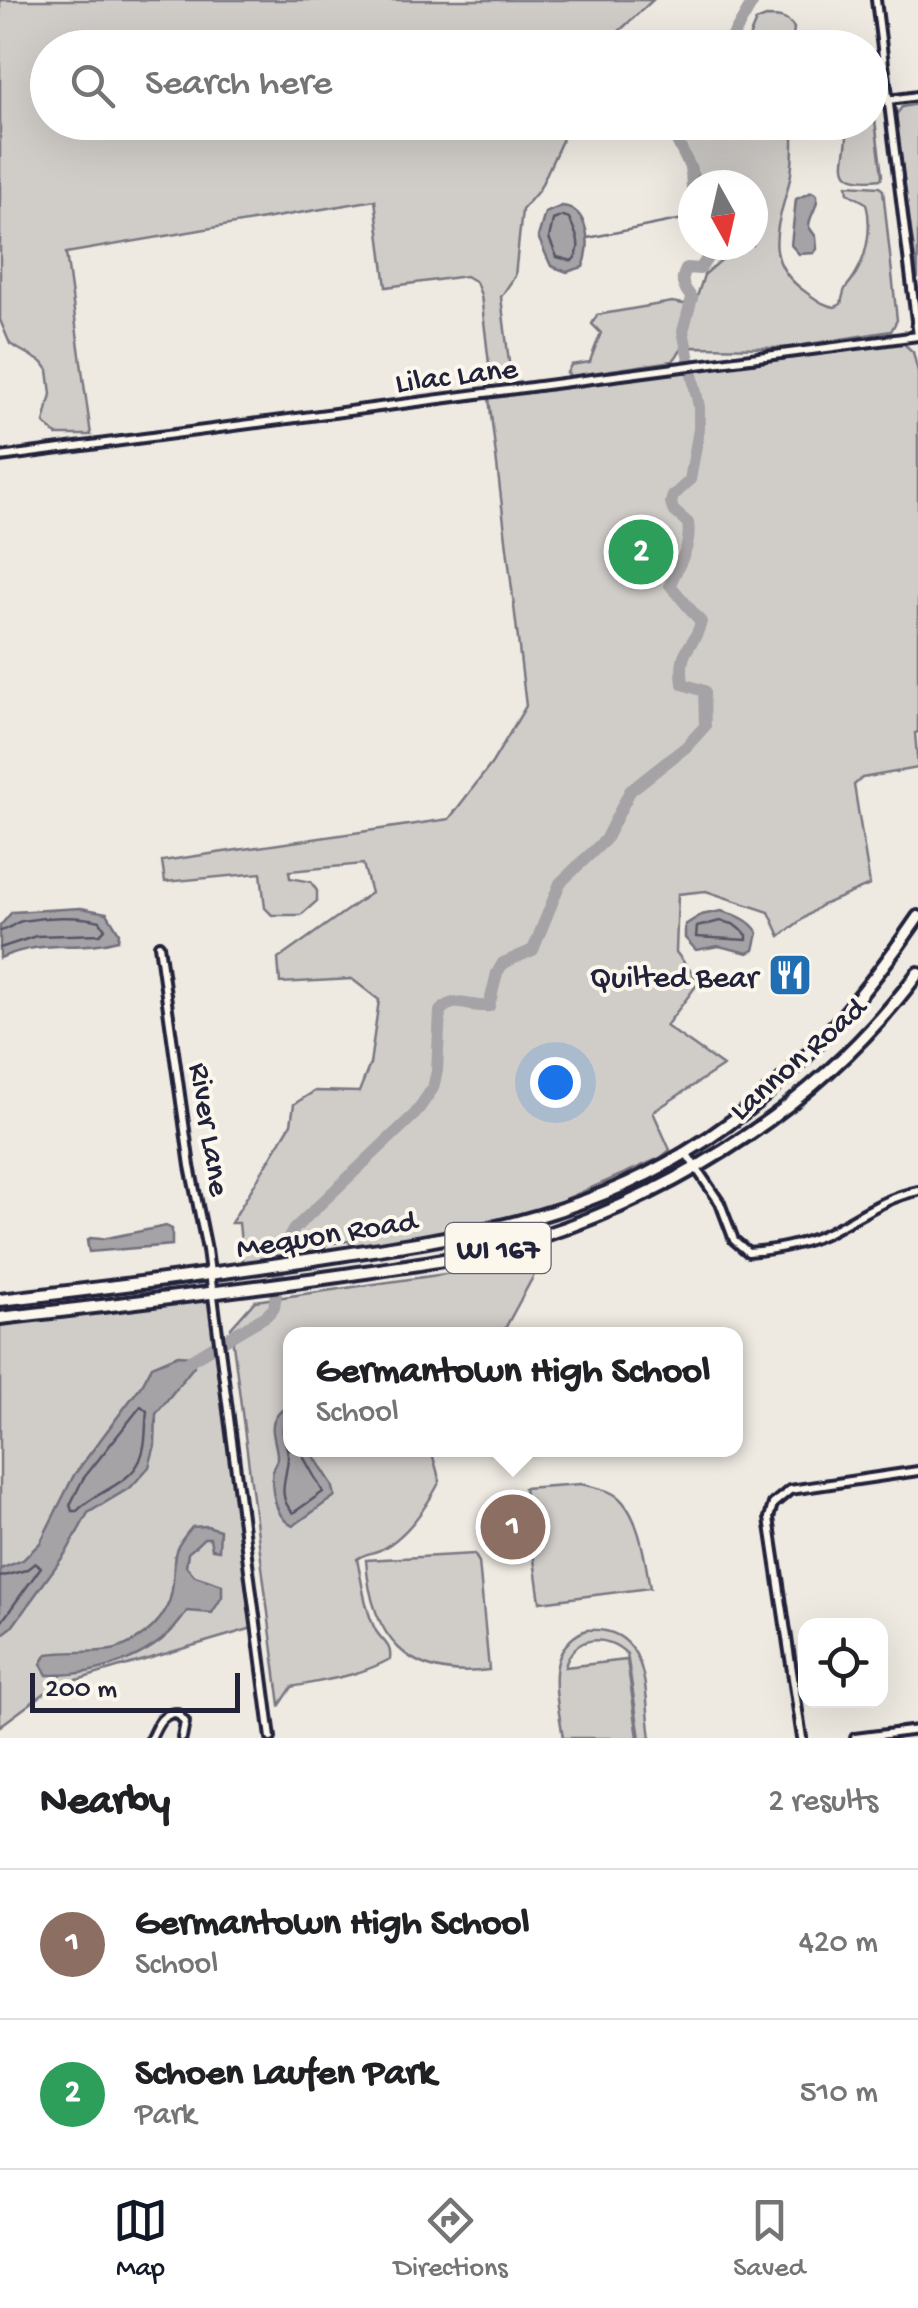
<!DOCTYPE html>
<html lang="en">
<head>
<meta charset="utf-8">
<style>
	:root { --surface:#fff; --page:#f6f6f6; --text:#202124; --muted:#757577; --line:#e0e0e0; --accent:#111827 }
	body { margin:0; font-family:"Gochi Hand",sans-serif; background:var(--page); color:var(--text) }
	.controls { position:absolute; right:30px; bottom:30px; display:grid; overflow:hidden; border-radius:20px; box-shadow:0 10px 40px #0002 }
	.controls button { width:90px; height:90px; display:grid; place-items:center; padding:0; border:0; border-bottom:2px solid var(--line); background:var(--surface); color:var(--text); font:50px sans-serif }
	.compass { position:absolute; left:678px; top:170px; width:90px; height:90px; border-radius:50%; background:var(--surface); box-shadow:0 10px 40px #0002; rotate:172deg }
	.scale { position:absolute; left:30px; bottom:25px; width:210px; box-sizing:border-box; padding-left:10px; border:5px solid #22223b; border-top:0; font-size:28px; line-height:35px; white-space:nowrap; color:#22223b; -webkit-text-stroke:8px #fbf7ec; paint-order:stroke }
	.you { position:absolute; left:555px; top:1082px; width:35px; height:35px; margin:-25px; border:8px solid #fff; border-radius:50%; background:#1a73e8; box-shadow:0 0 0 15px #1a73e833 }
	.badge { display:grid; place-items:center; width:65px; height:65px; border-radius:50%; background:var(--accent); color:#fff; font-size:32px; font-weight:700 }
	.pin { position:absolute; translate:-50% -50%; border:5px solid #fff; box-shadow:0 2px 10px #0006 }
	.popup { position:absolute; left:283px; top:1327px; width:460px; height:130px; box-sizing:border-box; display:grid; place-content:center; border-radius:20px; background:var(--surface); filter:drop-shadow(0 2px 8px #0005); font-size:32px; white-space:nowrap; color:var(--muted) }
	.popup b { font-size:38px; color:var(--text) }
	.popup::after { content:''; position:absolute; left:50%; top:100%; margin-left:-20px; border:20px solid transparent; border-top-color:var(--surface) }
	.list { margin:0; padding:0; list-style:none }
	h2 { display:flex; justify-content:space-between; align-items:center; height:130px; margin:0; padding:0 40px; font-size:42px }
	h2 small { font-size:32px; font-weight:400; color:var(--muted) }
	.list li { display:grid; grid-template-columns:65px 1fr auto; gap:30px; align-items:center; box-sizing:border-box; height:150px; padding:0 40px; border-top:2px solid var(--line) }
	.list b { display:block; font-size:38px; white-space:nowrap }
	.list p { margin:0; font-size:32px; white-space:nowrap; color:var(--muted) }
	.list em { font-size:32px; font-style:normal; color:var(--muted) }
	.icon { flex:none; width:55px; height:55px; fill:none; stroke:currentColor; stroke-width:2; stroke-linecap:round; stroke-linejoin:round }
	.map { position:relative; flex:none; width:918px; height:1738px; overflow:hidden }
	.search { position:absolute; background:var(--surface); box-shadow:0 10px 40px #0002; left:30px; right:30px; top:30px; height:110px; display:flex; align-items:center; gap:25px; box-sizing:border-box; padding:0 35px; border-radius:55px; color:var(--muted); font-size:38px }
	.sheet { height:430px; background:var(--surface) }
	nav { display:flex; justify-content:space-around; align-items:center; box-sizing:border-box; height:140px; border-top:2px solid var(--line); background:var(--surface); font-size:28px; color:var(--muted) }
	nav a { display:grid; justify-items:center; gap:5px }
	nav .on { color:var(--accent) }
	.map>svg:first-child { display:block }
	.green { fill:#d0cdc9; stroke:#797882; stroke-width:2.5 }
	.water { fill:#a6a3a7; stroke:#716f7c; stroke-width:2.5 }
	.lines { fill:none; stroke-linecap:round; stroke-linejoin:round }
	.shore { stroke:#575666; stroke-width:2.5 }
	.stream { stroke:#716f7c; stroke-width:2.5 }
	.river { stroke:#a6a3a7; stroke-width:12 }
	.street-casing { stroke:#22223b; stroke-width:14 }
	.primary-casing { stroke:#22223b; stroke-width:18 }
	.street { stroke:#fbf7ec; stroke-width:6 }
	.primary { stroke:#fbf7ec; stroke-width:10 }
	.labels { text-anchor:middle; stroke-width:8; stroke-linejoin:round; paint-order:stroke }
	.shield { fill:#fbf7ec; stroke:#636270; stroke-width:2.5 }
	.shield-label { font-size:30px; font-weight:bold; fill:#22223b }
	.street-label { font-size:32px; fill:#22223b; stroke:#fbf7ec }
	.poi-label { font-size:32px; fill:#22223b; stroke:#fbf7ec; text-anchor:end }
</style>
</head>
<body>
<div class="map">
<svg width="918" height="1738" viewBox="0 0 918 1738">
	<rect width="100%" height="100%" fill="#eeeae2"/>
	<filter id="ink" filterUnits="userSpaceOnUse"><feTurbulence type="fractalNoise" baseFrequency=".01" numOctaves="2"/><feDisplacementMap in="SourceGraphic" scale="20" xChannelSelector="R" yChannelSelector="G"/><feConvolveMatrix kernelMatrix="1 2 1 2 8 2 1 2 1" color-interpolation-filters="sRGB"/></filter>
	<g filter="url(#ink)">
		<g class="green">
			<polygon points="0,0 653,0 602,47 48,48 48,122 570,123 539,190 522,210 515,276 501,297 512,387 492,390 481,295 476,282 466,276 386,287 375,200 66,253 91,435 56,435 44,423 51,394 48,370 43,363 10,344 0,320"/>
			<path d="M 766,17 C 778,17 787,17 794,28 L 792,47 L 745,47 L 756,21 Z"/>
			<path d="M 871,89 L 882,175 L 881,179 C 820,186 855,152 845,123 L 870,122 Z"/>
			<polygon points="918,104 918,279 895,116 902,107"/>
			<path d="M 682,123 L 793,123 C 793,140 794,161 790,179 C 779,225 759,260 807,293 C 817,300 823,305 835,307 L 841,304 C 846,281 845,292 855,275 C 868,254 872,226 866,203 L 848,193 L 847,185 L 879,187 L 883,190 L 897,320 L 891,331 L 784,348 L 692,347 L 681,350 L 673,361 L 571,376 L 567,373 L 571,365 L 590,362 C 590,360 600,335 601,333 L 592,324 L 597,315 L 672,302 L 683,304 L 696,300 L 704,275 L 726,256 L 728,245 L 753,245 L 753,185 L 700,185 C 698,170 689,161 684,147 C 682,139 684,131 682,123 Z"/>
			<polygon points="903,343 913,352 918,372 918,732 915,733 918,768 862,778 854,785 870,885 820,906 780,936 769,912 706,891 678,894 676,952 699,982 666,1026 723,1066 653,1112 670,1150 660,1158 536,1212 450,1233 372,1245 351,1246 349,1241 326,1244 323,1251 243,1262 239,1223 231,1223 291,1124 294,1104 315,1091 359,1092 370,1064 379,1000 352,979 280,983 278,959 371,893 363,864 289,871 290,878 311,882 317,891 317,901 301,915 272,915 265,908 261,873 165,882 162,861 449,819 492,763 526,706 489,398"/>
			<path d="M 547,1251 L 502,1334 L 290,1334 L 290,1450 L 431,1450 L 440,1481 C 427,1506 406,1537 380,1550 C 371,1554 365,1553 357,1559 C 362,1582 365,1610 376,1631 C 383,1642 392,1645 390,1659 C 360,1676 325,1680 292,1687 L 280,1705 L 231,1328 L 255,1301 L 452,1273 Z"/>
			<polygon points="210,1294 256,1627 53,1687 0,1726 0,1320"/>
			<path d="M 581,1484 C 593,1487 609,1489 619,1498 C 640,1517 645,1561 650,1588 L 540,1602 L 524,1488 Z"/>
			<path d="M 474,1554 L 479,1562 L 489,1670 C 407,1681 371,1637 366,1560 Z"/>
			<path d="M 586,1630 C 651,1625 644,1692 651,1738 L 640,1738 L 627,1654 C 606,1633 573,1635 565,1667 L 627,1660 L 638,1738 L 563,1738 C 558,1700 541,1649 586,1630 Z"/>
		</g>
		<g class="water">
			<path d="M 812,192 L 817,195 C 819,208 809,214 809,227 L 816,237 L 817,249 L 814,253 L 799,254 L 791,245 L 796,199 Z"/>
			<path d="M 562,206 C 589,209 592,246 583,267 L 567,272 L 551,266 L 538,237 L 545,213 Z"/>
			<path d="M 81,908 L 107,913 L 119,933 L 118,940 C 76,952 46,938 0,958 L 0,926 L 12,912 Z"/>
			<path d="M 721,911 C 736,915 750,919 758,933 L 754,950 L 748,953 L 719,946 L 696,950 L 685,938 L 685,925 L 701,915 Z"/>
			<polygon points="166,1226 172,1229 172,1245 89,1252 87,1241 90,1238 102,1239"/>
			<polygon points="178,1355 193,1356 194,1366 156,1414 155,1445 149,1467 131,1487 88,1513 67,1551 12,1627 0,1636 0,1569 23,1560 40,1543 74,1475 143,1383 152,1366"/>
			<path d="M 282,1410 L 290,1412 L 290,1450 L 310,1450 L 332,1484 L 335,1496 L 293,1526 C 275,1518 270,1488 273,1469 C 275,1461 278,1463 277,1454 C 275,1435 266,1425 282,1410 Z"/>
			<path d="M 207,1526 L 220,1530 L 219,1550 L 212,1549 L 210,1538 L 204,1538 L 188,1553 L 186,1566 L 195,1576 L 222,1585 L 222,1597 L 212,1613 L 187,1611 C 159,1657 98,1676 47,1675 L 41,1664 L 47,1654 C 67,1651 102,1653 116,1649 C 143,1640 168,1619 172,1590 C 177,1557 167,1556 192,1527 Z"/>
		</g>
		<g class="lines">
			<g class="shore">
				<path d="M 563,216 L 569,218 C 575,232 585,248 572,261 L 557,257 L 549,238 L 553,220 Z"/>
				<polygon points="720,921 733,924 747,935 747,940 696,937 697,927"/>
				<path d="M 0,931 C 10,930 13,923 22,921 C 45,917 78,915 100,921 L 105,929 L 100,934 L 36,936 L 0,948"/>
				<path d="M 141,1406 L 147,1411 C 145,1427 147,1444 140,1460 C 129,1485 96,1491 77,1511 L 72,1511 L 70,1505 L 83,1479 Z"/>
				<path d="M 290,1421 L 284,1423 C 280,1437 288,1444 288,1456 C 288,1476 275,1495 293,1513 L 323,1492 L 304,1458 L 303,1450"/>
				<polyline points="0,1577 26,1570 35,1563 41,1567 0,1624"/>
			</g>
			<polyline class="stream" points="588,238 693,217"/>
			<g class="river">
				<polyline points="726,48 754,0"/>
				<polyline points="676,122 677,141 691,169 693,208"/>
				<path d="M 182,1365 L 266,1316 L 274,1308 L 282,1250 L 294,1229 L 415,1114 L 433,1088 L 437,1071 L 440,1011 C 456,994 469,1009 489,1006 L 497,973 L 503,963 L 533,950 L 560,883 L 605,840 L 630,791 L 686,747 L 705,726 L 704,691 L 683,684 C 678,645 693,652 701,622 L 670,585 C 678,564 692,548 688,523 L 673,510 L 671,502 L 673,496 L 690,480 L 699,429 L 699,407 L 683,331 L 692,298 C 683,287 679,281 687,268 L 700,269 L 716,245"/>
			</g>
			<defs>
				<g id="street">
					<polyline points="876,0 918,336"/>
					<polyline points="889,100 918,96"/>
					<polyline points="0,457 918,336"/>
					<polyline points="159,945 190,1166 207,1250 271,1738"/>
					<path d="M 686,1153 L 720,1203 L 734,1240 L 748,1252 C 774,1250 801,1245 825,1234 C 856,1219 883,1198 918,1191"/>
					<path d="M 151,1738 C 157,1726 161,1713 177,1713 L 185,1722 L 182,1738"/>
					<polyline points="802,1738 769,1518 773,1504 790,1490 918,1471"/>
					<polyline points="855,1738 918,1730"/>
				</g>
				<g id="primary">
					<path d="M 0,1300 C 113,1287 226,1273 339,1255 C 461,1237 577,1219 685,1153 C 781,1096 856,1008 918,917"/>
					<path d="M 0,1318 C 113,1305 226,1292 338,1276 C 405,1266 474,1258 539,1237 C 687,1189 824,1099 918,973"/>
				</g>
			</defs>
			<use href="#street" class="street-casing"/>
			<use href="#primary" class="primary-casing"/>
			<use href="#street" class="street"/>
			<use href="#primary" class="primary"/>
		</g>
	</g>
	<defs>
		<symbol id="restaurant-square" viewBox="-11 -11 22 22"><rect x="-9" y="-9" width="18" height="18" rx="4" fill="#1f6fb2" stroke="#fbf7ec"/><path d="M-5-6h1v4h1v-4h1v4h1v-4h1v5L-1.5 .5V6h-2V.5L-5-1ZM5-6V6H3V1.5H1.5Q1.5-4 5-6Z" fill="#fff"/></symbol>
	</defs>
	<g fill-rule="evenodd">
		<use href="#restaurant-square" x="765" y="950" width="50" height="50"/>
	</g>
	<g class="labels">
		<rect class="shield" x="445.5" y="1223" width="105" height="50" rx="8"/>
		<g class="shield-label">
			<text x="498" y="1258">WI 167</text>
		</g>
		<g class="street-label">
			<text transform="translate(456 373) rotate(-7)" y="11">Lilac Lane</text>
			<text transform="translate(796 1057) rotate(-41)" y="11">Lannon Road</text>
			<text transform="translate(212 1129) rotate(81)" y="11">River Lane</text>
			<text transform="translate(326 1232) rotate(-9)" y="11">Mequon Road</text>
		</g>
		<g class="poi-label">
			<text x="758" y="986">Quilted Bear</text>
		</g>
	</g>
</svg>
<div class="controls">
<button><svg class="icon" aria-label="locate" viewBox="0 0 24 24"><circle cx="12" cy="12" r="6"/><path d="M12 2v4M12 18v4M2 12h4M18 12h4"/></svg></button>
</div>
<svg class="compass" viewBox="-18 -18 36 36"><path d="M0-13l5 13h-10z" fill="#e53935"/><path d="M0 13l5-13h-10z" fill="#757577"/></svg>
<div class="scale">200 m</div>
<div class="you"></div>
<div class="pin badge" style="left:513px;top:1527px;background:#8d6e63">1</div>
<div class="popup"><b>Germantown High School</b>School</div>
<div class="pin badge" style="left:641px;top:552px;background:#2e9e5b">2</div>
<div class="search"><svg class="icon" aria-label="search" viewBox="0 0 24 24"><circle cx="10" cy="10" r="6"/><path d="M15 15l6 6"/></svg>Search here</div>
</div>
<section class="sheet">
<h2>Nearby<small>2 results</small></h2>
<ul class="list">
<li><span class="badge" style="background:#8d6e63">1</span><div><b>Germantown High School</b><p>School</p></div><em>420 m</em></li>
<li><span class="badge" style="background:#2e9e5b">2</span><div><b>Schoen Laufen Park</b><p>Park</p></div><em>510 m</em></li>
</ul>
</section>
<nav>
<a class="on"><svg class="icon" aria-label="map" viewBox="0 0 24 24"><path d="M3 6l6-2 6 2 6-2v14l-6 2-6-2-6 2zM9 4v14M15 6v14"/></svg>Map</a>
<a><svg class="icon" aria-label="directions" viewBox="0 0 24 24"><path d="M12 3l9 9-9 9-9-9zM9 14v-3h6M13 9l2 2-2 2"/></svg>Directions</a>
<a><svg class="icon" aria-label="saved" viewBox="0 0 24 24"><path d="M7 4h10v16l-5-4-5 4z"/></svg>Saved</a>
</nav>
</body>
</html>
